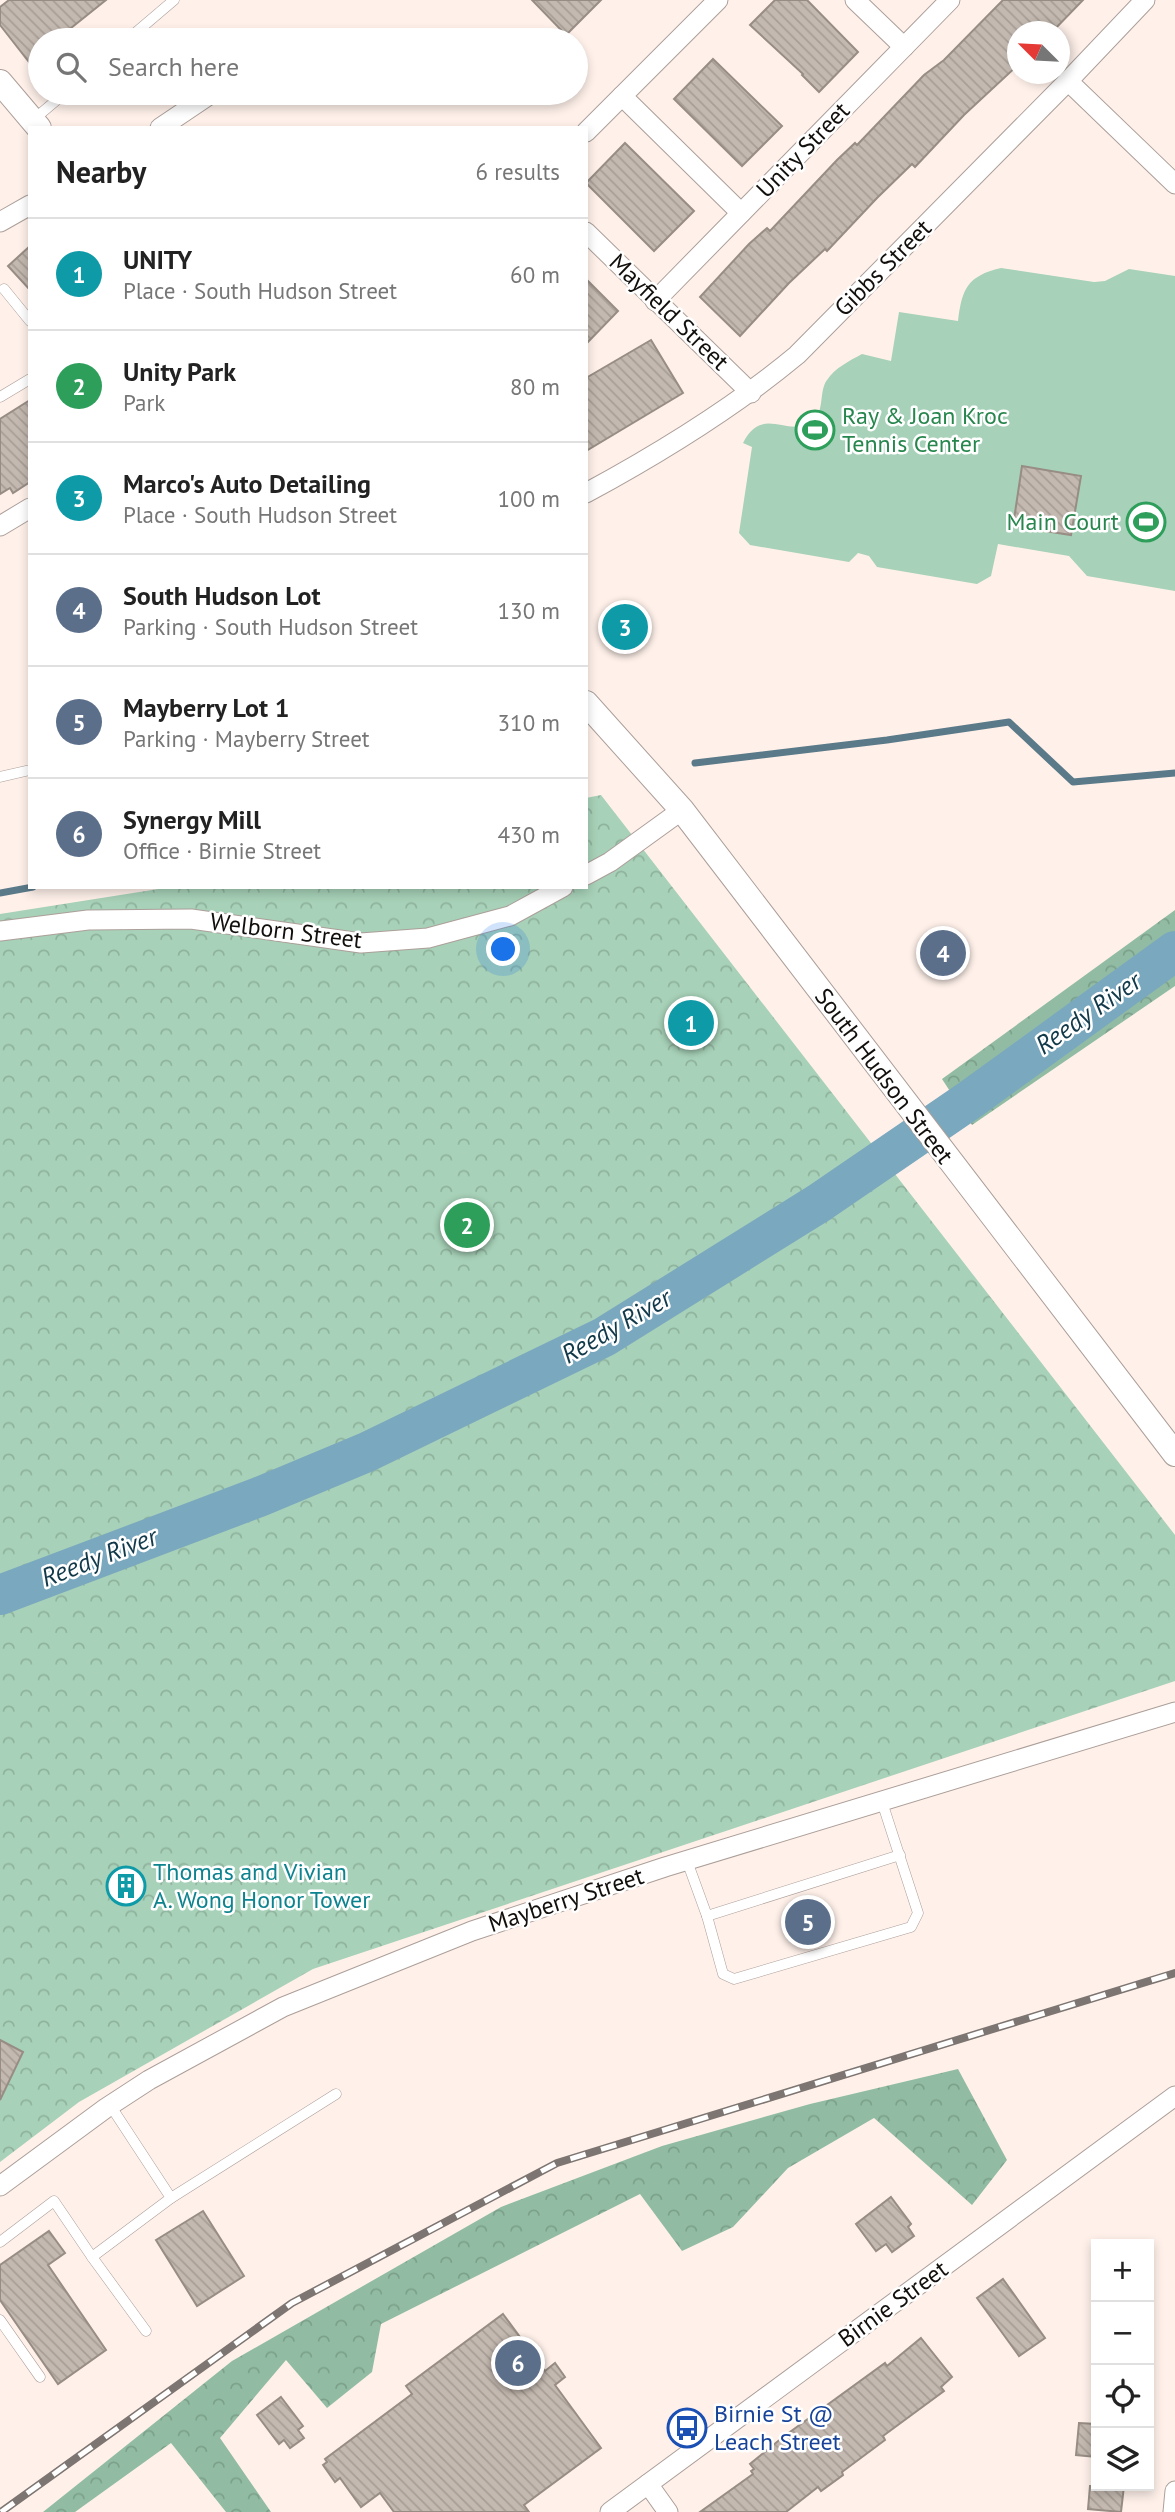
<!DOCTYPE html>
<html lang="en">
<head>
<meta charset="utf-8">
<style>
	:root { --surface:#fff; --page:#f2f2f2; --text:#222; --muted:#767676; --line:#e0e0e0; --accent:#b45309 }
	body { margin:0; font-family:"PT Sans",sans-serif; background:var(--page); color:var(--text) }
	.controls { position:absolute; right:21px; bottom:21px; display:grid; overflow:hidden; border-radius:0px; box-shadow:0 4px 10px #0003 }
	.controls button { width:63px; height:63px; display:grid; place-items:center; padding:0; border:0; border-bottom:2px solid var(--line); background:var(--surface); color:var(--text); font:35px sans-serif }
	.compass { position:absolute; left:1007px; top:21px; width:63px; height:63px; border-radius:50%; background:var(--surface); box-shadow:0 4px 10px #0003; rotate:294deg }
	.you { position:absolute; left:504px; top:950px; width:24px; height:24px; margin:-18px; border:5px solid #fff; border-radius:50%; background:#1a73e8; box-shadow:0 0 0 10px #1a73e833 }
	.badge { display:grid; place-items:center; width:46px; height:46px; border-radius:50%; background:var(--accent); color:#fff; font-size:23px; font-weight:700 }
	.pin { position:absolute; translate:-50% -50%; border:4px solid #fff; box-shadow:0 2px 7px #0006 }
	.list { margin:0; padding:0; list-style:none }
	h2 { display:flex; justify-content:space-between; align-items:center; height:91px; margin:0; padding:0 28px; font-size:30px }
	h2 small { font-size:23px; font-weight:400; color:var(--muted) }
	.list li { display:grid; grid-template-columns:46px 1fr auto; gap:21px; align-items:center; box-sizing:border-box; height:112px; padding:0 28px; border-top:2px solid var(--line) }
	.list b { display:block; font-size:26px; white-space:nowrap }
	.list p { margin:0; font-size:23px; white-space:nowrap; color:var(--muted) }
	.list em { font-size:23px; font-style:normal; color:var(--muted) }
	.icon { flex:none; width:38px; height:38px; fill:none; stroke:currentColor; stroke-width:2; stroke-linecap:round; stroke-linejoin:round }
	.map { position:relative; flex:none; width:1175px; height:2512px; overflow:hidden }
	.search { position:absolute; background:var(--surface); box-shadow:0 4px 10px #0003; left:28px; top:28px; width:560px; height:77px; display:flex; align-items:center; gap:18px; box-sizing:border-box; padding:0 24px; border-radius:38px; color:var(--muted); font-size:26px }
	.panel { position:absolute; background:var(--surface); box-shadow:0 4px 10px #0003; left:28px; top:126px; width:560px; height:763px; border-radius:0px }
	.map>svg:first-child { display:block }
	.forest { fill:url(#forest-crowns) }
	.park { fill:url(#park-crowns) }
	.garden { fill:#a7d1b8; fill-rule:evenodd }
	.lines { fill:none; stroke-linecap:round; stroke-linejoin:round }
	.stream { stroke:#5b7a89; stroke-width:7 }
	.river { stroke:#7aa8bf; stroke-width:40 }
	.building { fill:url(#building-back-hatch); stroke:#978d85; stroke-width:2 }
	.service-casing { stroke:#ac9f99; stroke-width:11 }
	.minor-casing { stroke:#ac9f99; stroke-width:21 }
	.tertiary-casing { stroke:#ac9f99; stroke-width:26 }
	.service { stroke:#fff; stroke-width:10 }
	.minor { stroke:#fff; stroke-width:19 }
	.tertiary { stroke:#fff; stroke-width:24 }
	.rail-casing { stroke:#7d7571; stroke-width:8 }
	.rail { stroke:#fff; stroke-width:5; stroke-dasharray:16; stroke-linecap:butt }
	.labels { text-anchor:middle; stroke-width:5; stroke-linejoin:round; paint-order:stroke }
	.street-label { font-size:24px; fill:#120e0c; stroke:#fff }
	.leisure-label { font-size:24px; fill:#27864d; stroke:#fff; text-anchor:start }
	.culture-label { font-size:24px; fill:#0d838f; stroke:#fff; text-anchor:start }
	.transit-label { font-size:24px; fill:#164399; stroke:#fff; text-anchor:start }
	.water-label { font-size:26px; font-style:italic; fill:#11394a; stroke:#fff }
</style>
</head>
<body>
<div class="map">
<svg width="1175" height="2512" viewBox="0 0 1175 2512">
	<defs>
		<pattern id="forest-crowns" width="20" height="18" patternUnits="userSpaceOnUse" patternTransform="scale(1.75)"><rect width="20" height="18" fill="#91bca3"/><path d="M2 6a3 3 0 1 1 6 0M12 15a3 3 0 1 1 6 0" fill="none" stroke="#7ca08b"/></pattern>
		<pattern id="park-crowns" width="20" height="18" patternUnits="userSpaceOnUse" patternTransform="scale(1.75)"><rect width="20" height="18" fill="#a7d1b8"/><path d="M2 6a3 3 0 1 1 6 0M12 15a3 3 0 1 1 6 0" fill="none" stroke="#8fb29d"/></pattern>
		<pattern id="building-back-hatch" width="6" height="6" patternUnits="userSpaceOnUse" patternTransform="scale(1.75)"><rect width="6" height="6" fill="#c4b9b0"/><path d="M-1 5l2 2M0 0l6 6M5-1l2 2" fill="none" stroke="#a79e96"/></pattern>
	</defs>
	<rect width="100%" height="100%" fill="#fff1ea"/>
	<g class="forest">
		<polygon points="1175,910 1175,986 972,1125 942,1079"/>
		<polygon points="958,2069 1007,2160 972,2205 874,2118 788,2168 733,2227 682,2251 640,2194 381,2324 372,2372 327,2408 286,2360 220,2438 271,2512 226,2512 171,2443 75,2512 43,2512 232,2361 501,2207 662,2146 810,2104"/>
	</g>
	<polygon class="park" points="601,795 1175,1535 1175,1681 313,1969 79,2102 0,2162 0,914 171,887 586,887 586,798"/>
	<path class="garden" d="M 1001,268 L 1094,282 L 1105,281 L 1129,269 L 1175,276 L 1175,591 L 1087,576 L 1069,556 L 998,544 L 991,576 L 977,584 L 877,567 L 869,556 L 858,553 L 849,562 L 750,545 L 739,533 L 752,447 L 743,443 C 762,405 786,437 810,423 C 826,414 818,392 827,380 C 835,368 849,361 862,354 L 891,361 L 899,312 L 958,321 C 962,289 967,276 1001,268 ZM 1022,467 L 1080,476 L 1071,535 L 1013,525 Z"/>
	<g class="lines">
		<g class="stream">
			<polyline points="695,763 887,740 1009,722 1073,782 1175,773"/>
			<polyline points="0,893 33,887"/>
		</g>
		<polyline class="river" points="0,1595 259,1497 367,1452 604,1337 819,1203 971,1099 1175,951"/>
	</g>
	<g class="building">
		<polygon points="9,0 106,0 56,40 40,40 40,52 29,62 0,25 0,7"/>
		<polygon points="532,0 601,0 566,35"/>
		<polygon points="775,0 807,0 858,52 819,92 802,75 803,74 750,25"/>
		<polygon points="1003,0 1083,0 1052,32 1018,32 1018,65 964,115 915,167 912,164 877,198 827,251 825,249 789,283 740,336 700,297 749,244 767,228 770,231 837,160 855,143 857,145 924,75 944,60"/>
		<polygon points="713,59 782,126 742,166 674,99"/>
		<polygon points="625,143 694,211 654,251 586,183"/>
		<polygon points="30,246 30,290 8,266"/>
		<polygon points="586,279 618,311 586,344"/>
		<polygon points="651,340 683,393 586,451 586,378"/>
		<polygon points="30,400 30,482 13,493 10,488 0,494 0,419"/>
		<polygon points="1022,466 1081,476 1071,535 1013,526"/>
		<polygon points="626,604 646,636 625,650 604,618"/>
		<polygon points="118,1872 134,1872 141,1886 134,1900 118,1900 110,1885"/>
		<polygon points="0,2040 23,2052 0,2100"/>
		<polygon points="891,2197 911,2224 908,2227 914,2236 892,2252 886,2244 876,2251 856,2224"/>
		<polygon points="203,2211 244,2276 197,2306 156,2240"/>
		<polygon points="49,2231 65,2253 48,2265 106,2350 58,2384 0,2300 0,2265"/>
		<polygon points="1003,2279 1045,2338 1019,2356 977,2298"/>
		<polygon points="503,2314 545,2371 555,2363 565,2377 555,2385 601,2448 524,2505 529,2512 394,2512 380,2493 361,2507 340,2478 335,2482 323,2465 327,2462 325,2459 412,2394 406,2386"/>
		<polygon points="921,2338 952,2377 941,2387 944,2391 883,2436 885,2440 842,2472 843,2475 821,2491 818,2487 786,2512 700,2512 753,2474 751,2471 754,2469 750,2464 783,2437 885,2363 887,2366"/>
		<polygon points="281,2397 303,2426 298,2430 304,2438 290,2448 284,2440 279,2444 257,2415"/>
		<polygon points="1079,2423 1096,2424 1096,2457 1076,2455"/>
		<polygon points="1090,2486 1124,2486 1121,2512 1088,2509"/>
	</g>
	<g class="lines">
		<defs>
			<g id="service">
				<polyline points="127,40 174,0"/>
				<polyline points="33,120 65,93"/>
				<polyline points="4,289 30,321"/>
				<polyline points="0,397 30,379"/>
				<polyline points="0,777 30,770"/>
				<polyline points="687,1861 707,1916 723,1974 734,1979 911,1927 918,1913 882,1802"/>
				<polyline points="707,1916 900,1855"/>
				<polyline points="171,2198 336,2094"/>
				<polyline points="0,2242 54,2201 92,2257 171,2198 110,2105"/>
				<polyline points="92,2257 146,2331"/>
				<polyline points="0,2320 40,2377"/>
			</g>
			<g id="minor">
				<polyline points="855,0 904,47"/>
				<polyline points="1068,81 1175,184"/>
				<polyline points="622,96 741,213"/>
				<polyline points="160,128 212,93"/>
				<polyline points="586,132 718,0"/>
				<polyline points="0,222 30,205"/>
				<polyline points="586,232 751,393"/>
				<polyline points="655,301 950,0"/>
				<path d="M 586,493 C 660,453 732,409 797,355 L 1068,81 L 1145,0"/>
				<polyline points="0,526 30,508"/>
				<polyline points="586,875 610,862 682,810"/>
				<polyline points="0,931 88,920 191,919 361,943 428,938 510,916 563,887"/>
				<polyline points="0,2186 106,2108 149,2080 283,2007 472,1931 665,1867 1175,1712"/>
				<polyline points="648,2484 668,2512"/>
				<polyline points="610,2512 1175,2096"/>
				<polyline points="1173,2512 1175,2491"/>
			</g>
			<g id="tertiary">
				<polyline points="0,82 39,128"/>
				<polyline points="586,703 682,810 1175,1454"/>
			</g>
		</defs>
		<use href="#service" class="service-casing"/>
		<use href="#minor" class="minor-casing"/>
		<use href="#tertiary" class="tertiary-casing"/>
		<use href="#service" class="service"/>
		<use href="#minor" class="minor"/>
		<use href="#tertiary" class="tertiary"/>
		<defs>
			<polyline id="rail" points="1,2512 292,2303 557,2163 1175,1973"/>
		</defs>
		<use href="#rail" class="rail-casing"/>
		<use href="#rail" class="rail"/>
	</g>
	<defs>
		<symbol id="stadium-ring" viewBox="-11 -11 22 22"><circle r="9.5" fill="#fff" stroke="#2e9e5b" stroke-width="1.5"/><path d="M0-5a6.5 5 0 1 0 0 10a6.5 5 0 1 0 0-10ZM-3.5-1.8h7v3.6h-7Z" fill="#2e9e5b"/></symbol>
		<symbol id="building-ring" viewBox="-11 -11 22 22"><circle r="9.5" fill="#fff" stroke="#0f9aa8" stroke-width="1.5"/><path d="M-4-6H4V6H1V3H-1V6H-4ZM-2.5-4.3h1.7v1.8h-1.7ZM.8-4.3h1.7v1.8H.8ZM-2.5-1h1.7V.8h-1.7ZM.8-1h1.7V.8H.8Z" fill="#0f9aa8"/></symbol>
		<symbol id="bus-ring" viewBox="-11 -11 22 22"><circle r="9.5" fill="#fff" stroke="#1a4fb4" stroke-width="1.5"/><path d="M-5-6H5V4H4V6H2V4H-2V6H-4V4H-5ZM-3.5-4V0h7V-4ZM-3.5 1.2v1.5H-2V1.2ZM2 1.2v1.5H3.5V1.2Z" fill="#1a4fb4"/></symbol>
	</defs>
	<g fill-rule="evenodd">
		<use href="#stadium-ring" x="793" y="408" width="44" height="44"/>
		<use href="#stadium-ring" x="1124" y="500" width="44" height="44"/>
		<use href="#building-ring" x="104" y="1864" width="44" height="44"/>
		<use href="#bus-ring" x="665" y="2406" width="44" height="44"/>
	</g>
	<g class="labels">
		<g class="street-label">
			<text transform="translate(803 150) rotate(-46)" y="8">Unity Street</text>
			<text transform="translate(883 268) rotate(-45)" y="8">Gibbs Street</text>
			<text transform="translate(669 312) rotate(44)" y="8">Mayfield Street</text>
			<text transform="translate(286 931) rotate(7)" y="8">Welborn Street</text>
			<text transform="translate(884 1076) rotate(53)" y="8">South Hudson Street</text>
			<text transform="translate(566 1900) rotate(-18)" y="8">Mayberry Street</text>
			<text transform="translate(893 2304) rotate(-36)" y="8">Birnie Street</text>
		</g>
		<g class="leisure-label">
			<text x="842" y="424">Ray &amp; Joan Kroc<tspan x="842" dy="28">Tennis Center</tspan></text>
			<text x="1119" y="530" text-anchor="end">Main Court</text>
		</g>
		<g class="culture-label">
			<text x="153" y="1880">Thomas and Vivian<tspan x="153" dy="28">A. Wong Honor Tower</tspan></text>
		</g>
		<g class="transit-label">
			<text x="714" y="2422">Birnie St @<tspan x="714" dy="28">Leach Street</tspan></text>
		</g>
		<g class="water-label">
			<text transform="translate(1088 1013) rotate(-35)" y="9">Reedy River</text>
			<text transform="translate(616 1326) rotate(-30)" y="9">Reedy River</text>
			<text transform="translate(99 1557) rotate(-21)" y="9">Reedy River</text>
		</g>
	</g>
</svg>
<div class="controls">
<button>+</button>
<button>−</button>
<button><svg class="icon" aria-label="locate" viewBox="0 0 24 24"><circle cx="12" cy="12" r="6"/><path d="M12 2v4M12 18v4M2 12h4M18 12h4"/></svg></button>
<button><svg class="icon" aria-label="layers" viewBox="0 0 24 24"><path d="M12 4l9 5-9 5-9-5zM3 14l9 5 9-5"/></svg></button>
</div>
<svg class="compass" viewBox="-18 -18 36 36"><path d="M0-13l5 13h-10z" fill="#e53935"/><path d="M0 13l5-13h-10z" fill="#767676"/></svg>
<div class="you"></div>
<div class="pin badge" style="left:691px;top:1023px;background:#0f9aa8">1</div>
<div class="pin badge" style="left:467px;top:1225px;background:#2e9e5b">2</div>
<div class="pin badge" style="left:625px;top:627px;background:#0f9aa8">3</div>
<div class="pin badge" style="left:943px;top:953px;background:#5c6f8a">4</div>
<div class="pin badge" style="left:808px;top:1922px;background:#5c6f8a">5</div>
<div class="pin badge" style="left:518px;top:2363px;background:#5c6f8a">6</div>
<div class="search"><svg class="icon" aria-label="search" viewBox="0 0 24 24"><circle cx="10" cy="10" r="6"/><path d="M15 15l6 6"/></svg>Search here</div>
<section class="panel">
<h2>Nearby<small>6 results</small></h2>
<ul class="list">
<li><span class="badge" style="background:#0f9aa8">1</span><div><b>UNITY</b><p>Place · South Hudson Street</p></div><em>60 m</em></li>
<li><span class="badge" style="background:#2e9e5b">2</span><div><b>Unity Park</b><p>Park</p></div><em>80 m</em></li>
<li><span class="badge" style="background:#0f9aa8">3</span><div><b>Marco's Auto Detailing</b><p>Place · South Hudson Street</p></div><em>100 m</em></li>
<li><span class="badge" style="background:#5c6f8a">4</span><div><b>South Hudson Lot</b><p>Parking · South Hudson Street</p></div><em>130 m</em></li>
<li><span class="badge" style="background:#5c6f8a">5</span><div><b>Mayberry Lot 1</b><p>Parking · Mayberry Street</p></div><em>310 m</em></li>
<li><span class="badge" style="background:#5c6f8a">6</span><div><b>Synergy Mill</b><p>Office · Birnie Street</p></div><em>430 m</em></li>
</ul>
</section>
</div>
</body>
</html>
